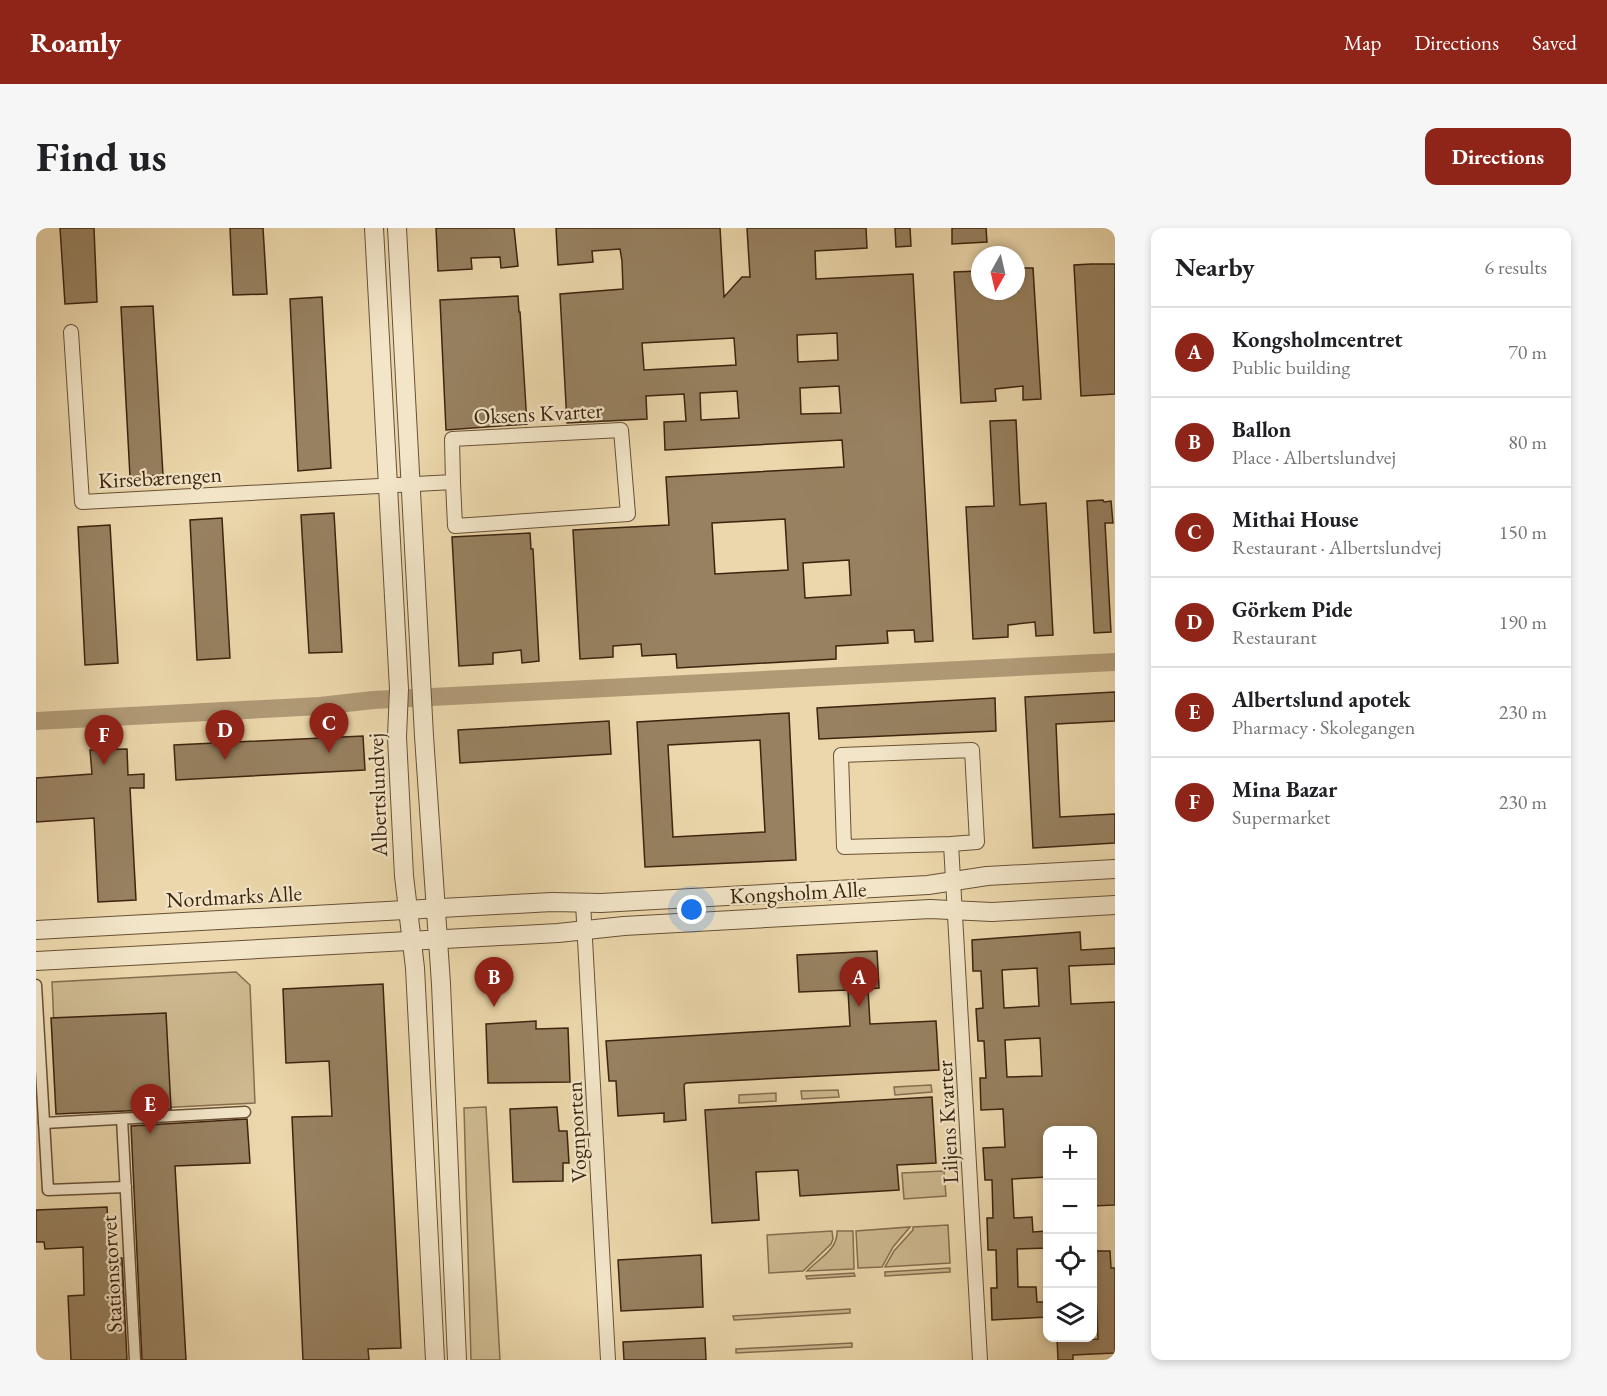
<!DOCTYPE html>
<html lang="en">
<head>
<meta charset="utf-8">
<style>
	:root { --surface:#fff; --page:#f6f6f6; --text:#202124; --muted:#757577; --line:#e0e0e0; --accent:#8f2418 }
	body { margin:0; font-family:"EB Garamond",serif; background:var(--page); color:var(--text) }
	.controls { position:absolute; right:18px; bottom:18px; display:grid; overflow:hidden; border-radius:12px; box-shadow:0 3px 9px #0003 }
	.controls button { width:54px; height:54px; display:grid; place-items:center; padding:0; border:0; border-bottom:2px solid var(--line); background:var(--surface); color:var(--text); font:30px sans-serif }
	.compass { position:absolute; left:935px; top:18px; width:54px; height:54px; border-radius:50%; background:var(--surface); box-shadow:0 3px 9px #0003; rotate:188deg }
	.you { position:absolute; left:656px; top:682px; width:21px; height:21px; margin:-15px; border:4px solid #fff; border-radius:50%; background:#1a73e8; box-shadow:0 0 0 9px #1a73e833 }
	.badge { display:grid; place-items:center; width:39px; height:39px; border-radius:50%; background:var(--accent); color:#fff; font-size:20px; font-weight:700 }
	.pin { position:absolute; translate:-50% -50px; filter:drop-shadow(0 2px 3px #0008) }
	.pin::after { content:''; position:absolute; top:32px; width:21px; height:18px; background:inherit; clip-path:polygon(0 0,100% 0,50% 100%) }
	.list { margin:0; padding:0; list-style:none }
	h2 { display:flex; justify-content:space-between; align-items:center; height:78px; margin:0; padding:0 24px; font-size:26px }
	h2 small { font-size:20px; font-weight:400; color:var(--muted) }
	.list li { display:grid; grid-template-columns:39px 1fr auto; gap:18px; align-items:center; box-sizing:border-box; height:90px; padding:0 24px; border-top:2px solid var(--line) }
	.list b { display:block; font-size:22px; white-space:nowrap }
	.list p { margin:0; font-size:20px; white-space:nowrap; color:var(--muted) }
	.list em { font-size:20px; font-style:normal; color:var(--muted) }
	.icon { flex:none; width:33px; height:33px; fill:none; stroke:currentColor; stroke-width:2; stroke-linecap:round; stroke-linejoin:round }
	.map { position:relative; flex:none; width:1079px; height:1132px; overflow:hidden; border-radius:12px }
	header { display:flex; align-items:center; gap:36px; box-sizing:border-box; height:84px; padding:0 30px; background:var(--accent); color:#fff }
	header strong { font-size:28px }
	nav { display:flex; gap:33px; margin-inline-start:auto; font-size:21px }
	.intro { display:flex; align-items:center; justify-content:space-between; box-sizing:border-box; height:144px; padding:0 36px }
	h1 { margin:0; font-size:42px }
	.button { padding:15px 27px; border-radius:12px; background:var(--accent); color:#fff; font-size:21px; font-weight:700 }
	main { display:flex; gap:36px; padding:0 36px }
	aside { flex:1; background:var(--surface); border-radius:12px; box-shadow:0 3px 9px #0003 }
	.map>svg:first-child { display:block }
	.green { fill:#cdb990; stroke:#856e50; stroke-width:1.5 }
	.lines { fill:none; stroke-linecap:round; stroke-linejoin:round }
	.canal { stroke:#b09a76; stroke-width:18 }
	.building { fill:#978160; stroke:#3d240f; stroke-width:1.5; fill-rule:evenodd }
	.pedestrian-casing { stroke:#685136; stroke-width:13 }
	.minor-casing { stroke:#685136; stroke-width:16 }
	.tertiary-casing { stroke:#685136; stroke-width:20 }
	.pedestrian { stroke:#f2e5c8; stroke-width:10 }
	.minor { stroke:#f2e5c8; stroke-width:14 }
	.tertiary { stroke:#f2e5c8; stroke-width:18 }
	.labels { text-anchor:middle; stroke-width:4.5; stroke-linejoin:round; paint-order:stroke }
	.street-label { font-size:22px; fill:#3d240f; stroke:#f2e5c8 }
</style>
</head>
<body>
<header>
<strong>Roamly</strong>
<nav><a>Map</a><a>Directions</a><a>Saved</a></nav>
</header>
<div class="intro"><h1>Find us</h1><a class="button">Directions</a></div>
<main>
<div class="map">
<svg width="1079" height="1132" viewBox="0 0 1079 1132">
	<rect width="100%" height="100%" fill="#ebd7ab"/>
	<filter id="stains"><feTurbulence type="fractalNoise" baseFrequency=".00333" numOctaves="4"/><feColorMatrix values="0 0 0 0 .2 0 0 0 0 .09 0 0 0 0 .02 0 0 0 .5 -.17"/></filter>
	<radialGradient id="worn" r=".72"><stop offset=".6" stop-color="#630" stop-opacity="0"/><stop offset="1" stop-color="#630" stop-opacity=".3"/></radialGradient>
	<g class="green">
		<polygon points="200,744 214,757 219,875 22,885 16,754"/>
		<polygon points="895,857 896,864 859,867 858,859"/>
		<polygon points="802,862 803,869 766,871 765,863"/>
		<polygon points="740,865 740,873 703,875 703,867"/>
		<polygon points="450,879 464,1132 435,1132 428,880"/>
		<polygon points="908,943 910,968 868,971 866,945"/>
		<polygon points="912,997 914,1035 849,1039 858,1023 877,1002 877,999"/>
		<polygon points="874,999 857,1019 846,1039 822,1040 820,1003"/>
		<polygon points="796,1003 797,1011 795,1016 767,1043 733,1045 731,1007"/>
		<path d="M 801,1003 L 817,1003 L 818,1041 L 771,1043 C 782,1031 802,1022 801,1003 Z"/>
		<polygon points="914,1040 914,1044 849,1048 849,1044"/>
		<polygon points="818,1045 819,1048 771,1051 770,1048"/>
		<polygon points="814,1081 814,1085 698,1092 697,1088"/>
		<polygon points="816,1115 816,1119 700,1125 700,1121"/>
	</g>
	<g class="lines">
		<polyline class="canal" points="0,493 284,478 337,472 1079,434"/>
	</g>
	<g class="building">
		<polygon points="24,0 58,0 61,74 29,76"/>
		<polygon points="194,0 227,0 231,66 197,67"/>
		<polygon points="400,0 478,0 482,38 465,40 464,29 435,30 436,41 402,43"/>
		<path d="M 520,0 L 684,0 L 688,69 L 706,49 L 714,49 L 711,0 L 830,0 L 831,20 L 779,23 L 780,51 L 877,46 L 897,413 L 879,414 L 878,402 L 851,403 L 852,415 L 800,418 L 800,431 L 641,440 L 640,426 L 606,428 L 605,416 L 577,418 L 577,429 L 544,431 L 537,302 L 633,297 L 630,249 L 808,239 L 806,212 L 629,222 L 628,194 L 650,193 L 648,166 L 610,168 L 611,191 L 531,195 L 524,66 L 587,61 L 586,33 L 584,21 L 556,23 L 557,34 L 522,37 ZM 801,105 L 802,132 L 762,134 L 761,107 ZM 698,110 L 700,137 L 608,142 L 606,115 ZM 803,158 L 805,185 L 765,186 L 764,160 ZM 701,163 L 703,190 L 665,192 L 664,165 ZM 749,291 L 752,342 L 679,346 L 676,295 ZM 813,332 L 815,367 L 769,370 L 767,335 Z"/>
		<polygon points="859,0 874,0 875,18 860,19"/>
		<polygon points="916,0 950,0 951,14 916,16"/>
		<polygon points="1055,36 1079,36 1079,166 1045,168 1038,37"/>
		<polygon points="981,40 997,40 1005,171 987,172 987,158 959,161 960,173 925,175 918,44 942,43 943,63 982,63"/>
		<polygon points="482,68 483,84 484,84 491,196 410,202 404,72"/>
		<polygon points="286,69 295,240 262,243 254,71"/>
		<polygon points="117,78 127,247 94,249 85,79"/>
		<polygon points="980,192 984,277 1010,275 1017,407 1000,408 999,394 972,397 972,409 937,411 930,279 958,278 954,193"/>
		<polygon points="1067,272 1068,274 1075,273 1077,295 1069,295 1075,404 1058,405 1051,273"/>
		<polygon points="298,285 306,424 273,425 265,287"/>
		<polygon points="186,290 194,430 161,432 154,292"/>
		<polygon points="74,297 82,435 49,437 42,299"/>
		<polygon points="494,305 495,321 497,321 503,433 486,435 485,422 457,425 457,436 423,438 416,309"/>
		<polygon points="1079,464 1079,493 1020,496 1024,589 1079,586 1079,615 997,620 989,469"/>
		<polygon points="959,470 960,503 783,511 781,480"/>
		<path d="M 753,485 L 760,632 L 609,639 L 601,494 ZM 724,512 L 729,604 L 637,609 L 632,517 Z"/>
		<polygon points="573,493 575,526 424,535 422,502"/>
		<polygon points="327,508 329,542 140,552 138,517"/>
		<polygon points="91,521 92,547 108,546 108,560 94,560 100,672 62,674 58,590 0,594 0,550 56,546 54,522"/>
		<path d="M 1044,704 L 1045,722 L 1079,720 L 1079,736 L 1033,738 L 1035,776 L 1079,774 L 1079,977 L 1056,978 L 1056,903 L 1011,903 L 1011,949 L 976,951 L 978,990 L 996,989 L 997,1004 L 1011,1003 L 1011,1020 L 981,1021 L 982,1059 L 1000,1059 L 1001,1074 L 1011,1074 L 1011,1089 L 956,1092 L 955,1060 L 961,1060 L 960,1022 L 952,1022 L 951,990 L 957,990 L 956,952 L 949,952 L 947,920 L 969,919 L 967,881 L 945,882 L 944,850 L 950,850 L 948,813 L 942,813 L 940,781 L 947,780 L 945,743 L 937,743 L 936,712 ZM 1001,740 L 1003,778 L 968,780 L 966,742 ZM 1004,810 L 1006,848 L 971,849 L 969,812 Z"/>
		<polygon points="841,723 843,760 832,761 834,796 900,793 903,842 650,855 648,857 650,892 628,894 628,885 582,888 580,853 573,853 570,813 814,798 812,762 763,764 761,727"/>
		<polygon points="347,756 365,1120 332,1121 333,1132 267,1132 256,889 296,888 293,833 250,835 247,761"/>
		<polygon points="130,785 135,881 20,886 15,790"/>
		<polygon points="500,793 500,801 532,800 534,854 452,855 450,796"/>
		<polygon points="896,869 900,935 861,937 863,962 764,968 762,942 720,944 723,992 676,995 669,882"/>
		<polygon points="521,879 523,903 531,903 533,935 527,935 527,953 477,954 474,881"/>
		<polygon points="211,891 214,935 139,938 150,1132 106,1132 95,898"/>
		<polygon points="71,979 74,1031 86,1030 91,1132 35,1132 32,1068 48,1067 47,1019 9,1021 8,1014 0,1014 0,982"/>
		<polygon points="1058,1023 1074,1023 1075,1040 1079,1040 1079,1125 1037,1127 1037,1132 1022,1132 1021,1110 1036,1110 1036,1112 1062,1111"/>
		<polygon points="665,1027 667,1079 585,1083 582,1032"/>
		<polygon points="669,1110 670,1132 588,1132 587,1114"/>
	</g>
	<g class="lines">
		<defs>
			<g id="pedestrian">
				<polyline points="0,757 12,962 90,959"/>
				<polyline points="86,891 99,1132"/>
				<polyline points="8,895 209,884"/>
			</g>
			<g id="minor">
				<polyline points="35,104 46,274 417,254 419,298 592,286 585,202 416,211 417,254"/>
				<polyline points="915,616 808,619 805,527 936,522 941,614 915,616 944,1132"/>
				<polyline points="547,675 572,1132"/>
			</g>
			<g id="tertiary">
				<polyline points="338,0 363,461 361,509 368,648 379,740 399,1132"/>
				<polyline points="361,0 388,508 405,756 421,1132"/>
				<polyline points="0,702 516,674 565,675 892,657 951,648 1079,641"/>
				<polyline points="0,733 522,705 588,698 894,681 956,684 1079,677"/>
			</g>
		</defs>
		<use href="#pedestrian" class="pedestrian-casing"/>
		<use href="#minor" class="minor-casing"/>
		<use href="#tertiary" class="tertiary-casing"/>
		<use href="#pedestrian" class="pedestrian"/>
		<use href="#minor" class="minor"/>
		<use href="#tertiary" class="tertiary"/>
	</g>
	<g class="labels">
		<g class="street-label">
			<text transform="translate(502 185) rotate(-3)" y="8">Oksens Kvarter</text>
			<text transform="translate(124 249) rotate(-3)" y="8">Kirsebærengen</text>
			<text transform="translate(341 567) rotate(-92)" y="8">Albertslundvej</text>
			<text transform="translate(762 664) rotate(-3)" y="8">Kongsholm Alle</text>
			<text transform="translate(198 668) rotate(-3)" y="8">Nordmarks Alle</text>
			<text transform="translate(911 894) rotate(-93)" y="8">Liljens Kvarter</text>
			<text transform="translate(540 904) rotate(-93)" y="8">Vognporten</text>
			<text transform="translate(75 1046) rotate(-93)" y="8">Stationstorvet</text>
		</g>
	</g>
	<rect width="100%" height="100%" filter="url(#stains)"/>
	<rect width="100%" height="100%" fill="url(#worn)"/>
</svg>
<div class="controls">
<button>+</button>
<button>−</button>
<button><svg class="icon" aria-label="locate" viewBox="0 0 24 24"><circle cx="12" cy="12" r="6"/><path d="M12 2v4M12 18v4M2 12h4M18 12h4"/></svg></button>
<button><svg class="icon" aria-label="layers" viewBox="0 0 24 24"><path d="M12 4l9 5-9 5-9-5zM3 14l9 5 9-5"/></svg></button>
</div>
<svg class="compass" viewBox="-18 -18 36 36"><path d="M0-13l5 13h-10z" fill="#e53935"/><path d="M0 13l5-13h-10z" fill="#757577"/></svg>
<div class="you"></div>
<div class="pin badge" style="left:823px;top:779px">A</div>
<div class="pin badge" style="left:458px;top:779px">B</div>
<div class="pin badge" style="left:293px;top:525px">C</div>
<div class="pin badge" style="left:189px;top:532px">D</div>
<div class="pin badge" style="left:114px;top:906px">E</div>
<div class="pin badge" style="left:68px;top:537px">F</div>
</div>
<aside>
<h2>Nearby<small>6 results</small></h2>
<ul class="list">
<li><span class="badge">A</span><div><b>Kongsholmcentret</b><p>Public building</p></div><em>70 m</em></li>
<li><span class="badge">B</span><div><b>Ballon</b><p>Place · Albertslundvej</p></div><em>80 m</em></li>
<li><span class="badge">C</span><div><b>Mithai House</b><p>Restaurant · Albertslundvej</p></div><em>150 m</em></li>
<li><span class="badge">D</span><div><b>Görkem Pide</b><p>Restaurant</p></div><em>190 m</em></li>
<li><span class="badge">E</span><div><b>Albertslund apotek</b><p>Pharmacy · Skolegangen</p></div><em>230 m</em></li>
<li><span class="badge">F</span><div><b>Mina Bazar</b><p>Supermarket</p></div><em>230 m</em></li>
</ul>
</aside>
</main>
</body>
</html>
